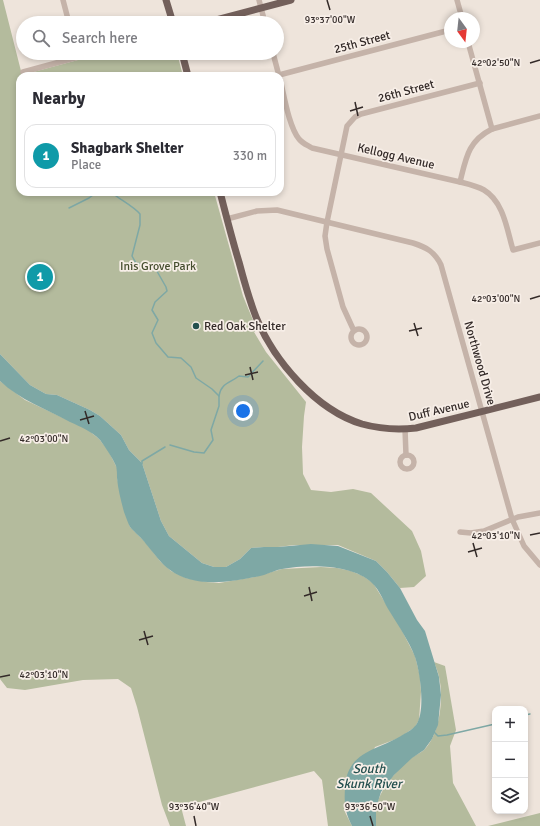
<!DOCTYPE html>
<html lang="en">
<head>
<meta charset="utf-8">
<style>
	:root { --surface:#fff; --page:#f2f2f3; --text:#2b2b33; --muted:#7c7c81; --line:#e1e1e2; --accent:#234f4e }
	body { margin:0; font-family:Signika,sans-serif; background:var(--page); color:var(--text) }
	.controls { position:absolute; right:12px; bottom:12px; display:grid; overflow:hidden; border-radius:8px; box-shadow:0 2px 6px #0003 }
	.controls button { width:36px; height:36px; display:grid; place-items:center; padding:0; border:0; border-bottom:1px solid var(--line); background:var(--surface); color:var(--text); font:20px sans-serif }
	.compass { position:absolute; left:444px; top:12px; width:36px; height:36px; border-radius:50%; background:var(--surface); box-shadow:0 2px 6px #0003; rotate:165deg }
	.you { position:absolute; left:243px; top:411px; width:14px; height:14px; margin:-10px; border:3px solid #fff; border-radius:50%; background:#1a73e8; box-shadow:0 0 0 6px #1a73e833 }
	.badge { display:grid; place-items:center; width:26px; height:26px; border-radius:50%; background:var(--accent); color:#fff; font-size:13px; font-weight:700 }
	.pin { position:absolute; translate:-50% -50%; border:2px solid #fff; box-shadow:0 1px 4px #0006 }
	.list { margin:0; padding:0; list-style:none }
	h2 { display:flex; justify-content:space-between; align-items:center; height:52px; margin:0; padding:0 16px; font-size:17px }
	h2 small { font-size:13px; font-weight:400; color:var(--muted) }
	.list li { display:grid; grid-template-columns:26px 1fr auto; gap:12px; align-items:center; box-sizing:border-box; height:64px; margin:0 8px 8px; padding:0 8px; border:1px solid var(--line); border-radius:12px }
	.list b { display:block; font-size:15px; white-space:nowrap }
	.list p { margin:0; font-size:13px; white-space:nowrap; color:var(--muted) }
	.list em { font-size:13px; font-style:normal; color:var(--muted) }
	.icon { flex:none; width:22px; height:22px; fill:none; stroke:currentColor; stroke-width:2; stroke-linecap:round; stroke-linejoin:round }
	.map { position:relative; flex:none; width:540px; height:826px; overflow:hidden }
	.search { position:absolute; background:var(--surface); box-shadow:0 2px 6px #0003; left:16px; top:16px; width:268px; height:44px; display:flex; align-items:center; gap:10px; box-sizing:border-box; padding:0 14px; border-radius:22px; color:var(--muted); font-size:15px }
	.panel { position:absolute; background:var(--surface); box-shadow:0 2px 6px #0003; left:16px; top:72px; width:268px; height:124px; border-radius:12px }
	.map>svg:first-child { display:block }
	.green { fill:#b4bb9d }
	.water { fill:#7ea8a5 }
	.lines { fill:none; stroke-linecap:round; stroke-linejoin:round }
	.stream { stroke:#7ea8a5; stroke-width:1.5 }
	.minor { stroke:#c5b3a9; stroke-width:5.5 }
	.major { stroke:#73605b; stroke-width:7 }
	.ticks { fill:none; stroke:#332a28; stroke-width:1.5 }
	.poi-dot { fill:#234f4e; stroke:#f7eee7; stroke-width:1.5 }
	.labels { text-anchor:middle; stroke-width:3.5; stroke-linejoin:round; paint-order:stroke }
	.street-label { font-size:12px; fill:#332a28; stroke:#f7eee7 }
	.park-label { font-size:12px; fill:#464e2f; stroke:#f7eee7 }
	.poi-label { font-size:12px; fill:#332a28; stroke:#f7eee7; text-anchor:start }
	.water-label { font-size:13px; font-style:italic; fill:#234f4e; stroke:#f7eee7 }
	.ticks-label { font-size:10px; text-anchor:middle; fill:#332a28; stroke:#f7eee7; stroke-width:3.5; stroke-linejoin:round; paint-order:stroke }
</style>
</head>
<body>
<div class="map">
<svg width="540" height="826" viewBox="0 0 540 826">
	<rect width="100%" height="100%" fill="#eee4db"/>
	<g class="green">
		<polygon points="0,0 3,0 22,75 104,53 177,53 183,76 20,76 20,192 214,192 243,296 257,330 254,332 266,352 306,402 304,416 302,447 303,474 311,490 331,492 353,489 371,493 412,531 421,551 426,576 414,587 400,588 387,572 376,561 338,545 294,545 278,547 264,547 251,548 240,559 226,567 214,567 202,563 169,536 161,521 142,463 129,450 121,435 100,416 90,410 57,395 46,394 30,385 0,354"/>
		<polygon points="0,381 25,400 87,429 99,439 108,450 117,468 117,478 130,527 146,543 160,561 171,571 186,578 206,582 219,583 254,577 282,569 321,567 337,568 351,571 363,576 373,583 399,625 415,656 420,676 421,692 419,720 415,727 399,738 375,747 345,812 352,826 328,826 322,780 314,771 181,807 186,826 170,826 162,805 137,707 131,688 118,679 83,680 25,690 7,688 0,679"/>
		<path d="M 434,662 L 445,666 L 456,730 L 450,746 L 453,783 L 476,826 L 376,826 C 376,820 375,813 376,808 C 380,788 396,771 411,758 C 415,755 421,753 424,750 C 440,735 444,697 439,677 C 438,672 436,667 434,662 Z"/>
		<polygon points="540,813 540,826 488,826"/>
	</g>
	<path class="water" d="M 0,354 L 30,385 L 46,394 L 57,395 L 90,410 L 100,416 L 121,435 L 129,450 L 142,463 L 161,521 L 169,536 L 202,563 L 214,567 L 226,567 L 240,559 L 251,548 L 264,547 L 278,547 L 311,544 L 338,546 L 376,561 L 387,572 L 400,588 L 417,620 L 425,631 L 439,677 L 441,695 L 438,725 L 432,739 L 424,750 L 412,758 L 394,775 L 381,792 L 376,808 L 376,826 L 352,826 C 345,812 344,804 345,788 C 347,750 378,751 404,734 C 408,732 413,729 416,725 C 426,711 420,672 415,657 C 409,641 399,627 390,612 C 384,603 380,590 372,583 C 353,564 307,564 282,569 C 276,570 270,573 264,575 C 234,582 196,589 170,570 C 160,563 154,553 146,544 C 142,538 135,533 130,527 C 128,523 126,517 124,512 C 121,501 118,489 117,478 C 117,474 117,470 116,466 C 112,457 106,448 100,440 C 91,431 81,427 70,422 C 46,409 20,400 0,381 Z"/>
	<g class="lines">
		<g class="stream">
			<path d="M 111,192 C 120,200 132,205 140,214 L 140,225 L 132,256 L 136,263 L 154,266 L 166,287 L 167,291 L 155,302 L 152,310 L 158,320 L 152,333 L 156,343 L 168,357 L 181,358 L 191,367 L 196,378 L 212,389 L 219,396 L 219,406 L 211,430 L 213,440 L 204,453 L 194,452 L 170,445"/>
			<polyline points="69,208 89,198 97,192"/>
			<path d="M 219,396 C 221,383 230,383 239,376 L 248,377 L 263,361"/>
			<polyline points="142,464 142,461 165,447"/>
			<polyline points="525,715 530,714"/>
			<polyline points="434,732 438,736 447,735 495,724"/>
		</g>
		<g class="minor">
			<polyline points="63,0 69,23"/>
			<polyline points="259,0 265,23"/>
			<polyline points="457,0 462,18"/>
			<polyline points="468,42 492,129"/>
			<polyline points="273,53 279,76"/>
			<polyline points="23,72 93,53"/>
			<polyline points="279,75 450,30"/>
			<path d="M 280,79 C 284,95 289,127 299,139 C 302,143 307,145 312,148 L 460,182 C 468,184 477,186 484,190 C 504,202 507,230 513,250 L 540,243"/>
			<path d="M 460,182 C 466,158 468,141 492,129 L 540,116"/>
			<path d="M 227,219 L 257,211 L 277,210 L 413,243 C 426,247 435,252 441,265 L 512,519 L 524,546 L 540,565"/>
			<circle cx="359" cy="337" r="8"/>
			<polyline points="354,331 343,307 327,249 325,236 327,222 347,126 355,117 361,114 480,83"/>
			<polyline points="405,429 406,455"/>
			<circle cx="407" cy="462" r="7"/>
			<polyline points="460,532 471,533 484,531 518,517 540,513"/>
		</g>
		<g class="major">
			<polyline points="166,0 173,23"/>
			<polyline points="205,23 291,0"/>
			<polyline points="182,53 188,76"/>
			<path d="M 220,192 C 226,215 232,239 239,262 C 244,281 249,299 256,317 C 274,361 316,410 362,424 C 380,429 398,430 416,428 L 540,397"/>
		</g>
	</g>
	<path class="ticks" d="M 327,0 L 330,10M 530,63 L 540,60M 355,102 L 358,116M 350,111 L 363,107M 530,299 L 540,296M 414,323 L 418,336M 409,331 L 422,328M 250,367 L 253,380M 245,375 L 258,372M 85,411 L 89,424M 80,420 L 94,416M 0,441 L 10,438M 530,535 L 540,533M 473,543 L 477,557M 468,552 L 482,548M 309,587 L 312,601M 304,596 L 317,592M 144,631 L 148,645M 139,640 L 153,636M 0,677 L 10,675M 194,816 L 196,826M 370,816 L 373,826"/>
	<circle class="poi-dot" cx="196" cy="326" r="4"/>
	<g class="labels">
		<g class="street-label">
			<text transform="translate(362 42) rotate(-15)" y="4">25th Street</text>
			<text transform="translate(406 91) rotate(-15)" y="4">26th Street</text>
			<text transform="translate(396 156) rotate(13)" y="4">Kellogg Avenue</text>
			<text transform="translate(480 363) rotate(74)" y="4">Northwood Drive</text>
			<text transform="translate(439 410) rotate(-13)" y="4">Duff Avenue</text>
		</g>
		<g class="park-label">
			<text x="158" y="270">Inis Grove Park</text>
		</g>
		<g class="poi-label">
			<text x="204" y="330">Red Oak Shelter</text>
		</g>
		<g class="water-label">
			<text x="369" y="773">South<tspan x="369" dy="15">Skunk River</tspan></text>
		</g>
	</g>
	<g class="ticks-label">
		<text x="330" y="23">93°37'00"W</text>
		<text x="496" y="66">42°02'50"N</text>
		<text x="496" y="302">42°03'00"N</text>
		<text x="44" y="442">42°03'00"N</text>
		<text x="496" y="539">42°03'10"N</text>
		<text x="44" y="678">42°03'10"N</text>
		<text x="194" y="810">93°36'40"W</text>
		<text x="370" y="810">93°36'50"W</text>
	</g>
</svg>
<div class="controls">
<button>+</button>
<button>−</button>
<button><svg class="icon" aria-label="layers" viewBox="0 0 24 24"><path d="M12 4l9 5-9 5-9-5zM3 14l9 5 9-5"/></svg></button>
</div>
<svg class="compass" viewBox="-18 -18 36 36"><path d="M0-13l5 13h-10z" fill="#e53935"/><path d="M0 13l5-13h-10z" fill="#7c7c81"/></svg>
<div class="you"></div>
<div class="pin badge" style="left:40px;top:277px;background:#0f9aa8">1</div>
<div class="search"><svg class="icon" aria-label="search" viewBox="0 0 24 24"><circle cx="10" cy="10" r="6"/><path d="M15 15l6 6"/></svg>Search here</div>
<section class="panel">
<h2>Nearby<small></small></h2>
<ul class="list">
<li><span class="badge" style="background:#0f9aa8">1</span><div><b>Shagbark Shelter</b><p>Place</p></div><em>330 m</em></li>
</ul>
</section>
</div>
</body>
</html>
